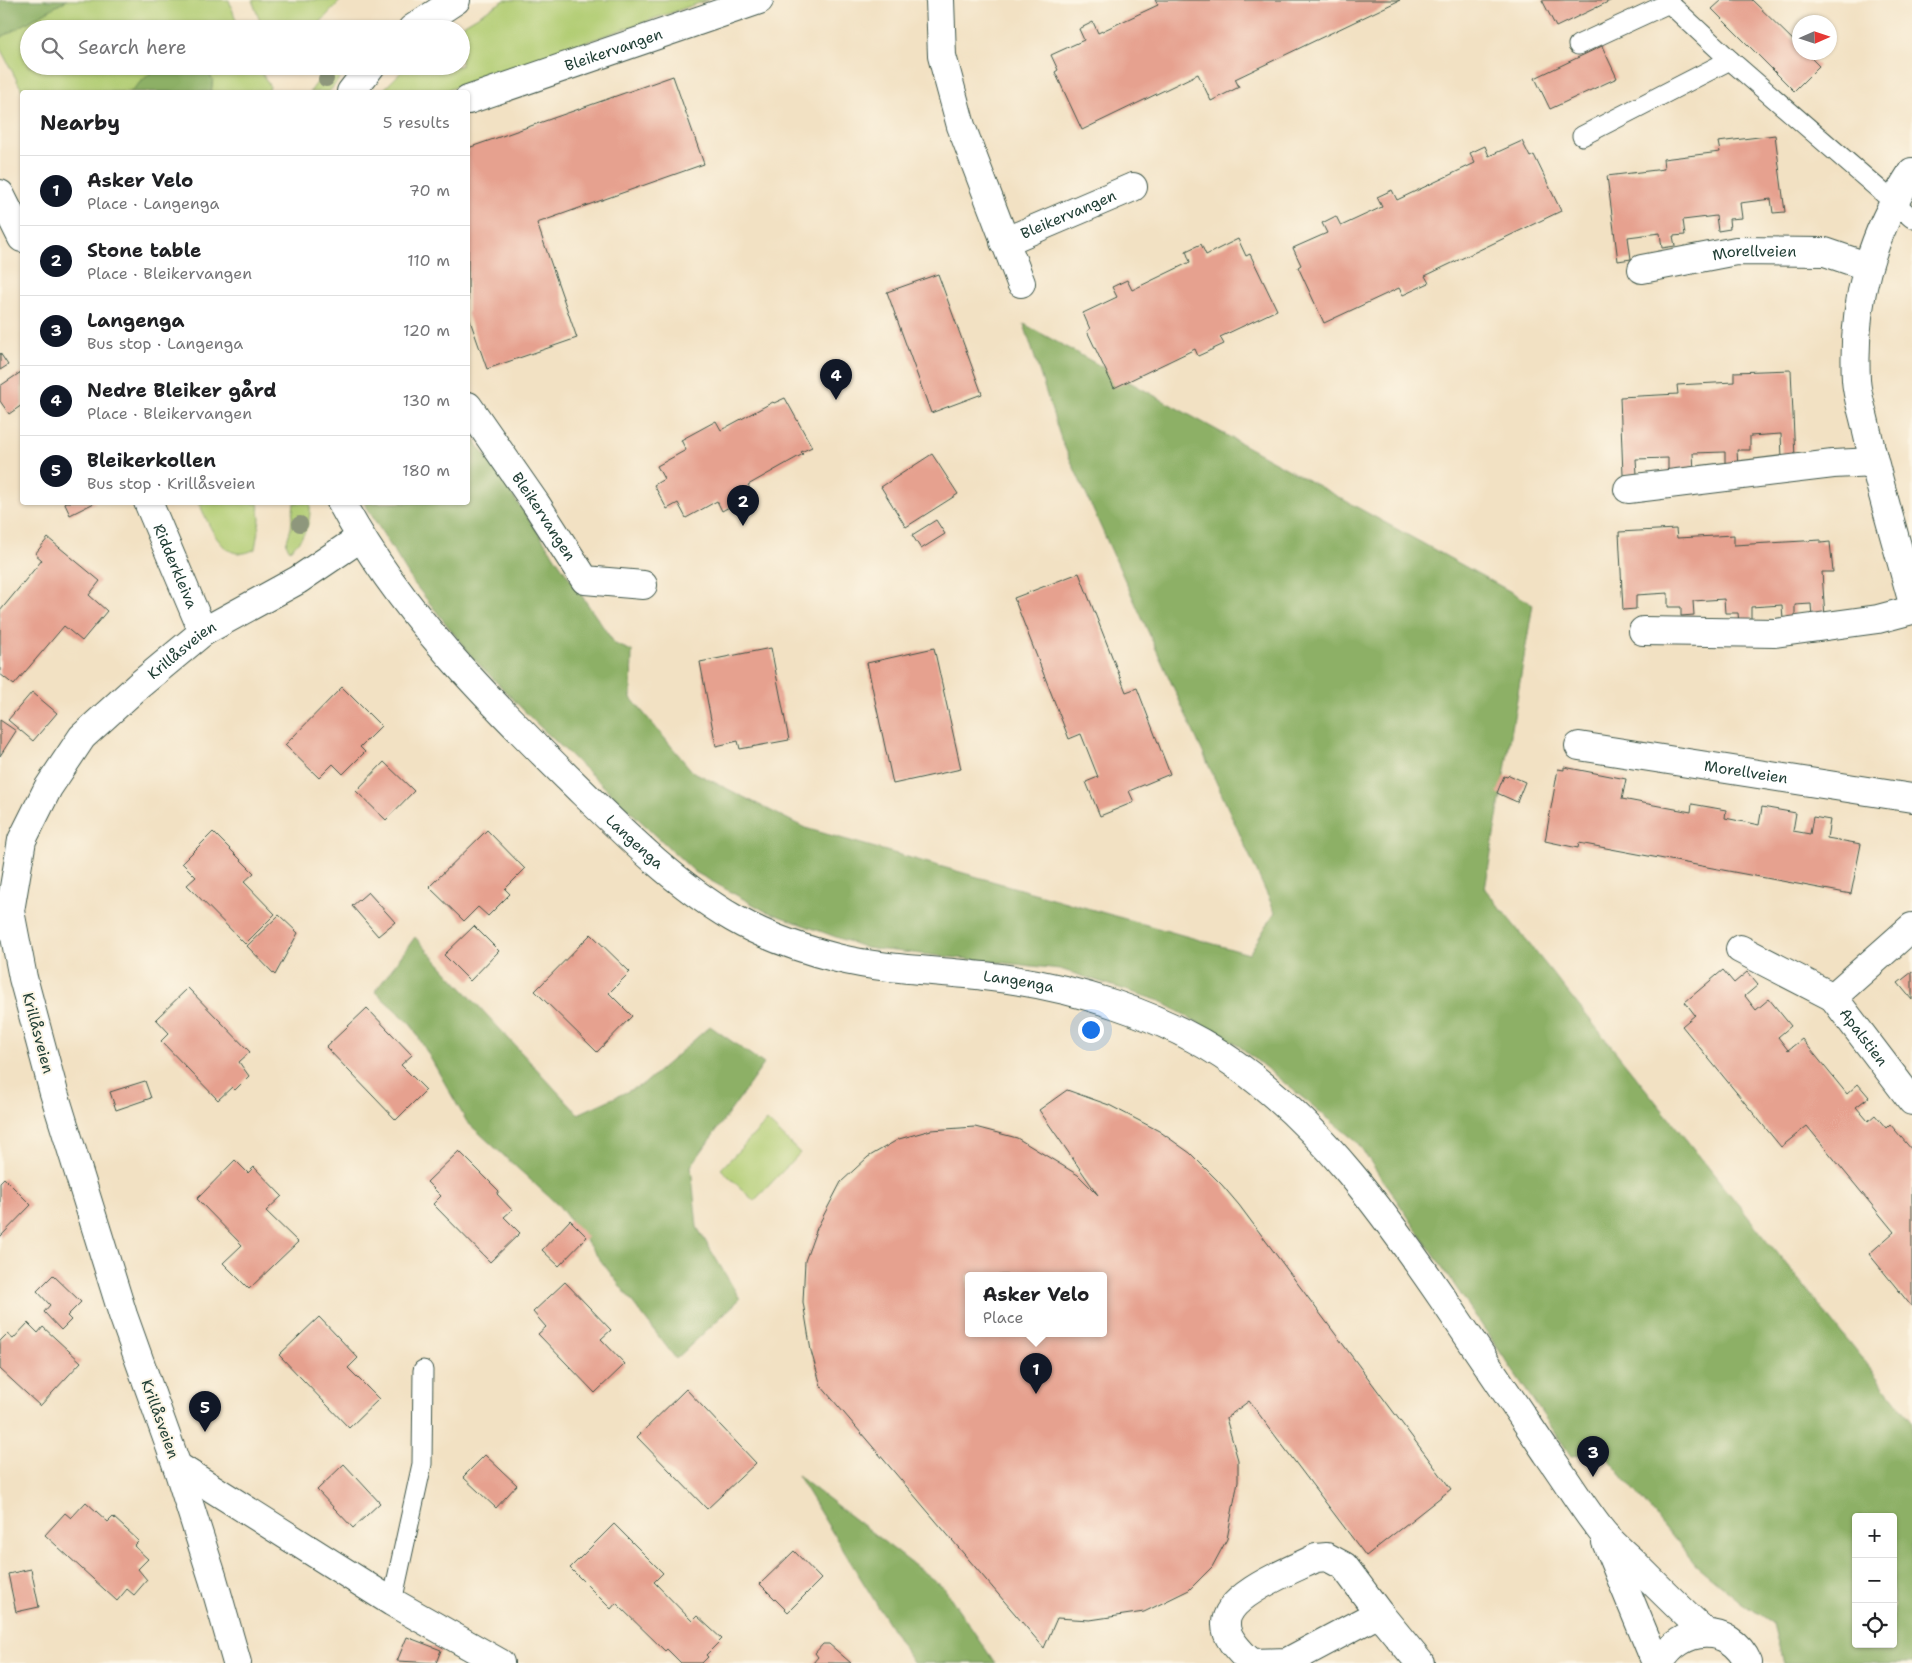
<!DOCTYPE html>
<html lang="en">
<head>
<meta charset="utf-8">
<style>
	:root { --surface:#fff; --page:#f2f2f2; --text:#202124; --muted:#757577; --line:#e0e0e0; --accent:#111827 }
	body { margin:0; font-family:"Shantell Sans",sans-serif; background:var(--page); color:var(--text) }
	.controls { position:absolute; right:15px; bottom:15px; display:grid; overflow:hidden; border-radius:5px; box-shadow:0 1px 4px #0004 }
	.controls button { width:45px; height:45px; display:grid; place-items:center; padding:0; border:0; border-bottom:1px solid var(--line); background:var(--surface); color:var(--text); font:25px sans-serif }
	.compass { position:absolute; left:1792px; top:15px; width:45px; height:45px; border-radius:50%; background:var(--surface); box-shadow:0 1px 4px #0004; rotate:87deg }
	.you { position:absolute; left:1090px; top:1029px; width:18px; height:18px; margin:-12px; border:4px solid #fff; border-radius:50%; background:#1a73e8; box-shadow:0 0 0 8px #1a73e833 }
	.badge { display:grid; place-items:center; width:32px; height:32px; border-radius:50%; background:var(--accent); color:#fff; font-size:16px; font-weight:700 }
	.pin { position:absolute; translate:-50% -41px; filter:drop-shadow(0 1px 2px #0008) }
	.pin::after { content:''; position:absolute; top:26px; width:18px; height:15px; background:inherit; clip-path:polygon(0 0,100% 0,50% 100%) }
	.popup { position:absolute; left:965px; top:1272px; width:142px; height:65px; box-sizing:border-box; display:grid; place-content:center; border-radius:5px; background:var(--surface); filter:drop-shadow(0 1px 4px #0005); font-size:16px; white-space:nowrap; color:var(--muted) }
	.popup b { font-size:19px; color:var(--text) }
	.popup::after { content:''; position:absolute; left:50%; top:100%; margin-left:-10px; border:10px solid transparent; border-top-color:var(--surface) }
	.list { margin:0; padding:0; list-style:none }
	h2 { display:flex; justify-content:space-between; align-items:center; height:65px; margin:0; padding:0 20px; font-size:21px }
	h2 small { font-size:16px; font-weight:400; color:var(--muted) }
	.list li { display:grid; grid-template-columns:32px 1fr auto; gap:15px; align-items:center; box-sizing:border-box; height:70px; padding:0 20px; border-top:1px solid var(--line) }
	.list b { display:block; font-size:19px; white-space:nowrap }
	.list p { margin:0; font-size:16px; white-space:nowrap; color:var(--muted) }
	.list em { font-size:16px; font-style:normal; color:var(--muted) }
	.icon { flex:none; width:28px; height:28px; fill:none; stroke:currentColor; stroke-width:2; stroke-linecap:round; stroke-linejoin:round }
	.map { position:relative; flex:none; width:1912px; height:1663px; overflow:hidden }
	.search { position:absolute; background:var(--surface); box-shadow:0 1px 4px #0004; left:20px; top:20px; width:450px; height:55px; display:flex; align-items:center; gap:12px; box-sizing:border-box; padding:0 18px; border-radius:28px; color:var(--muted); font-size:19px }
	.panel { position:absolute; background:var(--surface); box-shadow:0 1px 4px #0004; left:20px; top:90px; width:450px; height:415px; border-radius:5px }
	.map>svg:first-child { display:block }
	.green { fill:#b2cd74; stroke:#688554 }
	.forest { fill:#8db066; stroke:#56764d; fill-rule:evenodd }
	.building { fill:#e6a18f; fill-rule:evenodd }
	.lines { fill:none; stroke-linecap:round; stroke-linejoin:round }
	.service-casing { stroke:#3f5649; stroke-width:21 }
	.minor-casing { stroke:#3f5649; stroke-width:30 }
	.secondary-casing { stroke:#3f5649; stroke-width:30 }
	.service { stroke:#fff; stroke-width:19 }
	.minor { stroke:#fff; stroke-width:28 }
	.secondary { stroke:#fff; stroke-width:28 }
	.tree { fill:#8e977c }
	.labels { text-anchor:middle; stroke-width:4; stroke-linejoin:round; paint-order:stroke }
	.street-label { font-size:15px; fill:#1f3d34; stroke:#fcf5e5 }
</style>
</head>
<body>
<div class="map">
<svg width="1912" height="1663" viewBox="0 0 1912 1663">
	<rect width="100%" height="100%" fill="#fcf5e5"/>
	<filter id="ink" filterUnits="userSpaceOnUse"><feTurbulence type="fractalNoise" baseFrequency=".02" numOctaves="2"/><feDisplacementMap in="SourceGraphic" scale="10" xChannelSelector="R" yChannelSelector="G"/><feConvolveMatrix kernelMatrix="1 2 1 2 8 2 1 2 1" color-interpolation-filters="sRGB"/></filter>
	<filter id="wash" filterUnits="userSpaceOnUse"><feTurbulence type="fractalNoise" baseFrequency=".0096" numOctaves="4" result="noise"/><feDisplacementMap in="SourceGraphic" scale="20" xChannelSelector="R" yChannelSelector="G"/><feGaussianBlur stdDeviation="1.12" result="paint"/><feColorMatrix in="noise" values="0 0 0 0 0 0 0 0 0 0 0 0 0 0 0 0 0 1.4 0 .05"/><feComposite in="paint" operator="in"/></filter>
	<g filter="url(#wash)">
		<rect width="100%" height="100%" fill="#f2e1c3"/>
		<g class="green">
			<polygon points="67,0 229,0 239,29 29,29 29,66 158,66 130,92 23,92 0,48 0,38"/>
			<polygon points="252,0 341,0 314,29 263,29"/>
			<polygon points="505,0 708,0 442,92 381,92 407,66 461,66 461,29 456,29"/>
			<polygon points="204,66 258,66 270,87 268,92 211,92 213,80"/>
			<polygon points="329,66 350,66 329,92 310,92"/>
			<path d="M 199,503 L 258,503 L 260,519 L 255,549 C 223,567 209,524 199,503 Z"/>
			<path d="M 294,503 L 310,503 C 311,523 306,536 290,550 L 286,544 L 291,528 Z"/>
			<polygon points="767,1121 800,1153 754,1201 721,1169"/>
		</g>
		<g class="forest">
			<polygon points="0,0 67,0 0,38"/>
			<polygon points="158,66 204,66 213,80 211,92 130,92"/>
			<path d="M 1024,324 L 1533,604 L 1485,889 L 1912,1421 L 1912,1663 L 1783,1663 L 1773,1624 L 1736,1598 L 1696,1565 L 1603,1453 L 1571,1456 L 1357,1142 L 1239,1046 L 1160,1001 L 1060,969 L 866,948 L 765,911 L 695,872 L 535,722 L 473,658 L 413,582 L 364,503 L 468,502 L 468,431 L 615,644 L 632,651 L 631,698 L 692,771 L 805,828 L 1249,954 L 1275,912 L 1061,439 ZM 1856,1517 L 1893,1517 L 1893,1644 L 1856,1644 Z"/>
			<polygon points="415,937 578,1114 644,1084 710,1026 764,1064 691,1166 697,1227 740,1299 676,1359 559,1206 467,1122 411,1024 375,992"/>
			<polygon points="797,1475 944,1588 995,1663 913,1663"/>
		</g>
		<g id="blocks">
			<g class="building">
				<polygon points="1155,0 1400,0 1235,79 1239,87 1211,101 1198,74 1082,130 1055,72 1058,70 1051,55 1084,40 1079,29 1093,22 1098,33 1158,5"/>
				<polygon points="1542,0 1612,0 1556,27"/>
				<polygon points="1722,0 1752,0 1800,47 1800,52 1805,52 1819,66 1794,91 1712,9"/>
				<polygon points="1602,46 1617,78 1550,109 1535,78"/>
				<polygon points="673,76 704,164 537,223 577,338 487,369 468,315 468,148"/>
				<polygon points="1775,135 1785,212 1773,213 1771,199 1740,203 1742,218 1729,219 1730,229 1718,231 1716,216 1683,220 1685,235 1673,236 1675,246 1662,248 1660,233 1628,237 1631,259 1618,261 1607,176 1664,169 1663,159 1720,152 1718,142"/>
				<polygon points="1522,141 1530,157 1534,155 1561,211 1425,276 1429,283 1403,295 1399,288 1324,323 1298,267 1301,265 1293,248 1327,233 1322,223 1336,216 1341,226 1382,207 1377,197 1392,190 1397,200 1475,163 1470,153 1485,146 1489,156"/>
				<polygon points="1238,239 1246,256 1250,254 1277,310 1220,337 1224,344 1198,356 1195,349 1114,388 1087,331 1090,329 1083,313 1117,297 1112,287 1127,280 1132,290 1190,262 1186,251 1201,244 1206,255"/>
				<polygon points="938,274 982,394 931,413 887,292"/>
				<polygon points="0,353 8,365 0,370"/>
				<polygon points="1791,370 1795,458 1782,458 1781,434 1750,436 1750,450 1737,450 1738,468 1725,468 1725,452 1693,453 1694,472 1668,473 1668,458 1636,459 1637,474 1623,475 1620,397 1678,394 1677,385 1734,382 1734,372"/>
				<polygon points="21,372 22,405 9,414 0,401 0,386"/>
				<polygon points="785,398 812,447 801,452 803,454 748,485 753,494 722,511 717,501 686,518 678,503 667,509 654,485 664,479 657,466 686,450 681,440 716,421 721,430 773,402 774,403"/>
				<polygon points="932,454 958,494 906,527 881,487"/>
				<polygon points="64,502 96,502 70,515"/>
				<polygon points="936,520 945,534 921,549 912,535"/>
				<polygon points="1676,529 1677,538 1734,535 1734,545 1821,540 1821,543 1830,542 1833,572 1822,572 1825,617 1812,618 1811,604 1795,605 1795,619 1783,620 1782,605 1751,607 1751,622 1739,623 1738,613 1725,613 1724,599 1693,601 1694,615 1681,616 1681,607 1668,607 1668,593 1636,595 1636,609 1623,610 1619,532"/>
				<polygon points="48,538 100,581 89,595 107,611 82,641 64,626 14,685 0,674 0,611 42,560 35,554"/>
				<polygon points="1079,573 1126,692 1137,688 1170,774 1129,791 1134,802 1100,816 1086,782 1098,777 1081,734 1069,739 1014,598"/>
				<polygon points="771,648 789,740 740,749 738,741 716,746 700,662"/>
				<polygon points="934,648 961,769 893,784 867,663"/>
				<polygon points="342,687 381,726 360,747 365,752 343,774 333,764 319,778 285,745"/>
				<polygon points="32,692 57,713 33,741 8,720"/>
				<polygon points="0,720 16,731 0,756"/>
				<polygon points="384,762 414,791 386,820 356,791"/>
				<polygon points="1564,767 1626,779 1622,799 1691,812 1692,804 1726,810 1725,818 1759,825 1762,807 1796,813 1793,831 1810,834 1813,817 1830,820 1827,838 1861,844 1851,894 1579,843 1578,848 1545,841 1558,769 1564,770"/>
				<polygon points="1509,775 1525,782 1517,802 1497,793 1504,776 1507,777"/>
				<polygon points="487,830 525,869 505,889 510,894 488,916 478,907 464,921 429,887"/>
				<polygon points="213,832 254,873 244,882 275,914 245,944 187,885 196,877 182,863"/>
				<polygon points="368,892 395,922 378,936 352,906"/>
				<polygon points="279,915 298,933 275,975 247,946"/>
				<polygon points="474,926 499,951 470,981 444,955"/>
				<polygon points="591,934 630,972 609,993 632,1016 597,1052 535,991"/>
				<polygon points="1723,970 1734,983 1747,972 1758,985 1745,996 1756,1010 1769,999 1791,1026 1778,1037 1788,1050 1802,1039 1847,1094 1858,1084 1869,1097 1856,1107 1868,1121 1875,1115 1886,1128 1890,1124 1912,1150 1912,1307 1869,1254 1894,1232 1807,1126 1781,1147 1682,1026 1695,1015 1685,1002"/>
				<polygon points="1912,972 1912,1000 1898,983"/>
				<polygon points="188,988 250,1052 239,1062 249,1076 235,1090 232,1087 218,1100 161,1041 169,1033 156,1019"/>
				<polygon points="367,1008 412,1055 401,1065 426,1090 396,1120 326,1047"/>
				<polygon points="145,1081 151,1098 116,1110 110,1092"/>
				<path d="M 1067,1090 L 1109,1105 L 1159,1131 L 1190,1153 L 1222,1185 L 1239,1205 L 1451,1489 L 1366,1556 L 1249,1401 L 1226,1418 L 1238,1460 L 1238,1481 L 1227,1539 L 1212,1567 L 1189,1590 L 1144,1612 L 1090,1620 L 1057,1618 L 1044,1648 L 821,1386 L 811,1351 L 803,1302 L 805,1261 L 817,1228 L 841,1182 L 868,1157 L 899,1139 L 931,1130 L 975,1127 L 1017,1138 L 1078,1175 L 1098,1195 L 1039,1110 ZM 968,1275 L 1104,1275 L 1104,1333 L 968,1333 Z"/>
				<polygon points="459,1151 499,1191 497,1194 512,1210 504,1217 520,1233 490,1262 433,1204 441,1196 427,1182"/>
				<polygon points="235,1160 248,1173 254,1167 282,1196 266,1211 298,1242 249,1289 223,1263 242,1245 197,1199"/>
				<polygon points="4,1178 31,1205 0,1237 0,1182"/>
				<polygon points="570,1220 587,1237 559,1266 542,1250"/>
				<polygon points="53,1275 81,1302 67,1316 71,1320 61,1330 44,1312 50,1305 37,1291"/>
				<polygon points="565,1282 611,1330 601,1339 625,1364 595,1393 538,1334 546,1327 533,1312"/>
				<polygon points="319,1317 358,1358 348,1368 379,1399 349,1428 279,1355"/>
				<polygon points="28,1323 38,1333 43,1327 81,1362 40,1406 0,1369 0,1341 7,1334 13,1339"/>
				<polygon points="686,1389 756,1463 707,1509 637,1437"/>
				<polygon points="485,1455 517,1485 496,1508 463,1477"/>
				<polygon points="344,1464 380,1503 353,1528 317,1490"/>
				<polygon points="86,1502 108,1522 113,1517 139,1541 134,1546 148,1559 138,1569 147,1580 134,1595 127,1589 117,1601 45,1535 65,1513 71,1518"/>
				<polygon points="614,1524 663,1573 654,1582 692,1621 697,1616 722,1639 706,1655 708,1657 702,1663 681,1663 667,1649 665,1651 616,1603 611,1609 570,1568"/>
				<polygon points="794,1551 821,1579 788,1612 760,1584"/>
				<polygon points="31,1569 39,1607 16,1612 8,1574"/>
				<polygon points="407,1637 441,1650 436,1663 397,1661"/>
				<polygon points="823,1644 829,1644 851,1663 813,1663 818,1657 815,1653"/>
			</g>
		</g>
	</g>
	<g filter="url(#ink)">
		<use href="#blocks" fill-opacity="0" stroke="#3f5649" stroke-width="1"/>
		<g class="lines">
			<defs>
				<g id="service">
					<polyline points="1578,45 1669,3 1730,60"/>
					<polyline points="1582,136 1730,60 1912,218"/>
					<polyline points="392,1602 422,1464 423,1370"/>
				</g>
				<g id="minor">
					<polyline points="940,0 942,56 961,126 1021,283"/>
					<path id="s1" d="M 468,100 L 759,0"/>
					<path d="M 1912,172 C 1870,237 1852,302 1856,380 C 1857,397 1864,415 1867,432 C 1880,489 1897,544 1912,600"/>
					<polyline points="0,194 22,238"/>
					<path id="s2" d="M 1004,242 L 1133,187"/>
					<path id="s3" d="M 1642,269 L 1736,251 L 1825,252 L 1866,266"/>
					<path id="s4" d="M 468,406 L 536,504 L 585,580 L 643,585"/>
					<polyline points="1628,489 1833,464 1874,462"/>
					<path id="s5" d="M 148,502 L 203,632"/>
					<polyline points="1643,631 1775,633 1878,619 1912,610"/>
					<path id="s6" d="M 1579,746 L 1912,798"/>
					<path id="s7" d="M 1912,927 L 1833,997 L 1912,1101"/>
					<polyline points="1740,949 1833,997"/>
					<polyline points="177,1466 392,1602 500,1663"/>
					<path d="M 1379,1613 L 1287,1662 L 1251,1663 C 1242,1653 1226,1640 1226,1625 C 1224,1595 1294,1569 1316,1558 L 1327,1557 L 1344,1566 L 1379,1613 L 1420,1663"/>
					<path id="s8" d="M 237,1663 L 213,1579 L 177,1466 L 123,1315 L 54,1093 L 23,978 L 10,911 L 22,840 L 48,788 L 82,737 L 138,686 L 203,632 L 298,580 L 360,538"/>
				</g>
				<g id="secondary">
					<polyline points="412,29 456,0"/>
					<polyline points="351,92 371,66"/>
					<path id="s9" d="M 341,502 C 399,611 489,701 577,787 C 625,834 675,884 733,918 C 764,936 802,949 837,958 C 885,970 935,970 984,976 C 1069,985 1165,1014 1235,1064 C 1322,1126 1384,1213 1443,1299 C 1478,1351 1513,1402 1547,1453 C 1565,1478 1581,1505 1600,1529 C 1609,1541 1622,1552 1633,1562 C 1657,1586 1681,1610 1706,1633"/>
					<polyline points="1606,1542 1656,1663"/>
					<path d="M 1660,1663 C 1680,1626 1730,1622 1748,1663"/>
				</g>
			</defs>
			<use href="#service" class="service-casing"/>
			<use href="#minor" class="minor-casing"/>
			<use href="#secondary" class="secondary-casing"/>
			<use href="#service" class="service"/>
			<use href="#minor" class="minor"/>
			<use href="#secondary" class="secondary"/>
		</g>
		<g class="tree">
			<circle cx="326" cy="79" r="8"/>
			<circle cx="300" cy="524" r="8"/>
		</g>
	</g>
	<g class="labels">
		<g class="street-label">
			<text dy="5" stroke="none"><textPath href="#s1" startOffset="154">Bleikervangen</textPath></text>
			<text dy="5" stroke="none"><textPath href="#s2" startOffset="70">Bleikervangen</textPath></text>
			<text dy="5" stroke="none"><textPath href="#s3" startOffset="114">Morellveien</textPath></text>
			<text dy="5" stroke="none"><textPath href="#s4" startOffset="134">Bleikervangen</textPath></text>
			<text dy="5" stroke="none"><textPath href="#s5" startOffset="70">Ridderkleiva</textPath></text>
			<text dy="5" stroke="none"><textPath href="#s8" startOffset="1110">Krillåsveien</textPath></text>
			<text dy="5" stroke="none"><textPath href="#s6" startOffset="169">Morellveien</textPath></text>
			<text dy="5" stroke="none"><textPath href="#s9" startOffset="451">Langenga</textPath></text>
			<text dy="5" stroke="none"><textPath href="#s9" startOffset="871">Langenga</textPath></text>
			<text transform="translate(38 1033) rotate(75)" y="5">Krillåsveien</text>
			<text dy="5" stroke="none"><textPath href="#s7" startOffset="156">Apalstien</textPath></text>
			<text transform="translate(160 1419) rotate(70)" y="5">Krillåsveien</text>
		</g>
	</g>
</svg>
<div class="controls">
<button>+</button>
<button>−</button>
<button><svg class="icon" aria-label="locate" viewBox="0 0 24 24"><circle cx="12" cy="12" r="6"/><path d="M12 2v4M12 18v4M2 12h4M18 12h4"/></svg></button>
</div>
<svg class="compass" viewBox="-18 -18 36 36"><path d="M0-13l5 13h-10z" fill="#e53935"/><path d="M0 13l5-13h-10z" fill="#757577"/></svg>
<div class="you"></div>
<div class="pin badge" style="left:1036px;top:1394px">1</div>
<div class="popup"><b>Asker Velo</b>Place</div>
<div class="pin badge" style="left:743px;top:526px">2</div>
<div class="pin badge" style="left:1593px;top:1477px">3</div>
<div class="pin badge" style="left:836px;top:400px">4</div>
<div class="pin badge" style="left:205px;top:1432px">5</div>
<div class="search"><svg class="icon" aria-label="search" viewBox="0 0 24 24"><circle cx="10" cy="10" r="6"/><path d="M15 15l6 6"/></svg>Search here</div>
<section class="panel">
<h2>Nearby<small>5 results</small></h2>
<ul class="list">
<li><span class="badge">1</span><div><b>Asker Velo</b><p>Place · Langenga</p></div><em>70 m</em></li>
<li><span class="badge">2</span><div><b>Stone table</b><p>Place · Bleikervangen</p></div><em>110 m</em></li>
<li><span class="badge">3</span><div><b>Langenga</b><p>Bus stop · Langenga</p></div><em>120 m</em></li>
<li><span class="badge">4</span><div><b>Nedre Bleiker gård</b><p>Place · Bleikervangen</p></div><em>130 m</em></li>
<li><span class="badge">5</span><div><b>Bleikerkollen</b><p>Bus stop · Krillåsveien</p></div><em>180 m</em></li>
</ul>
</section>
</div>
</body>
</html>
